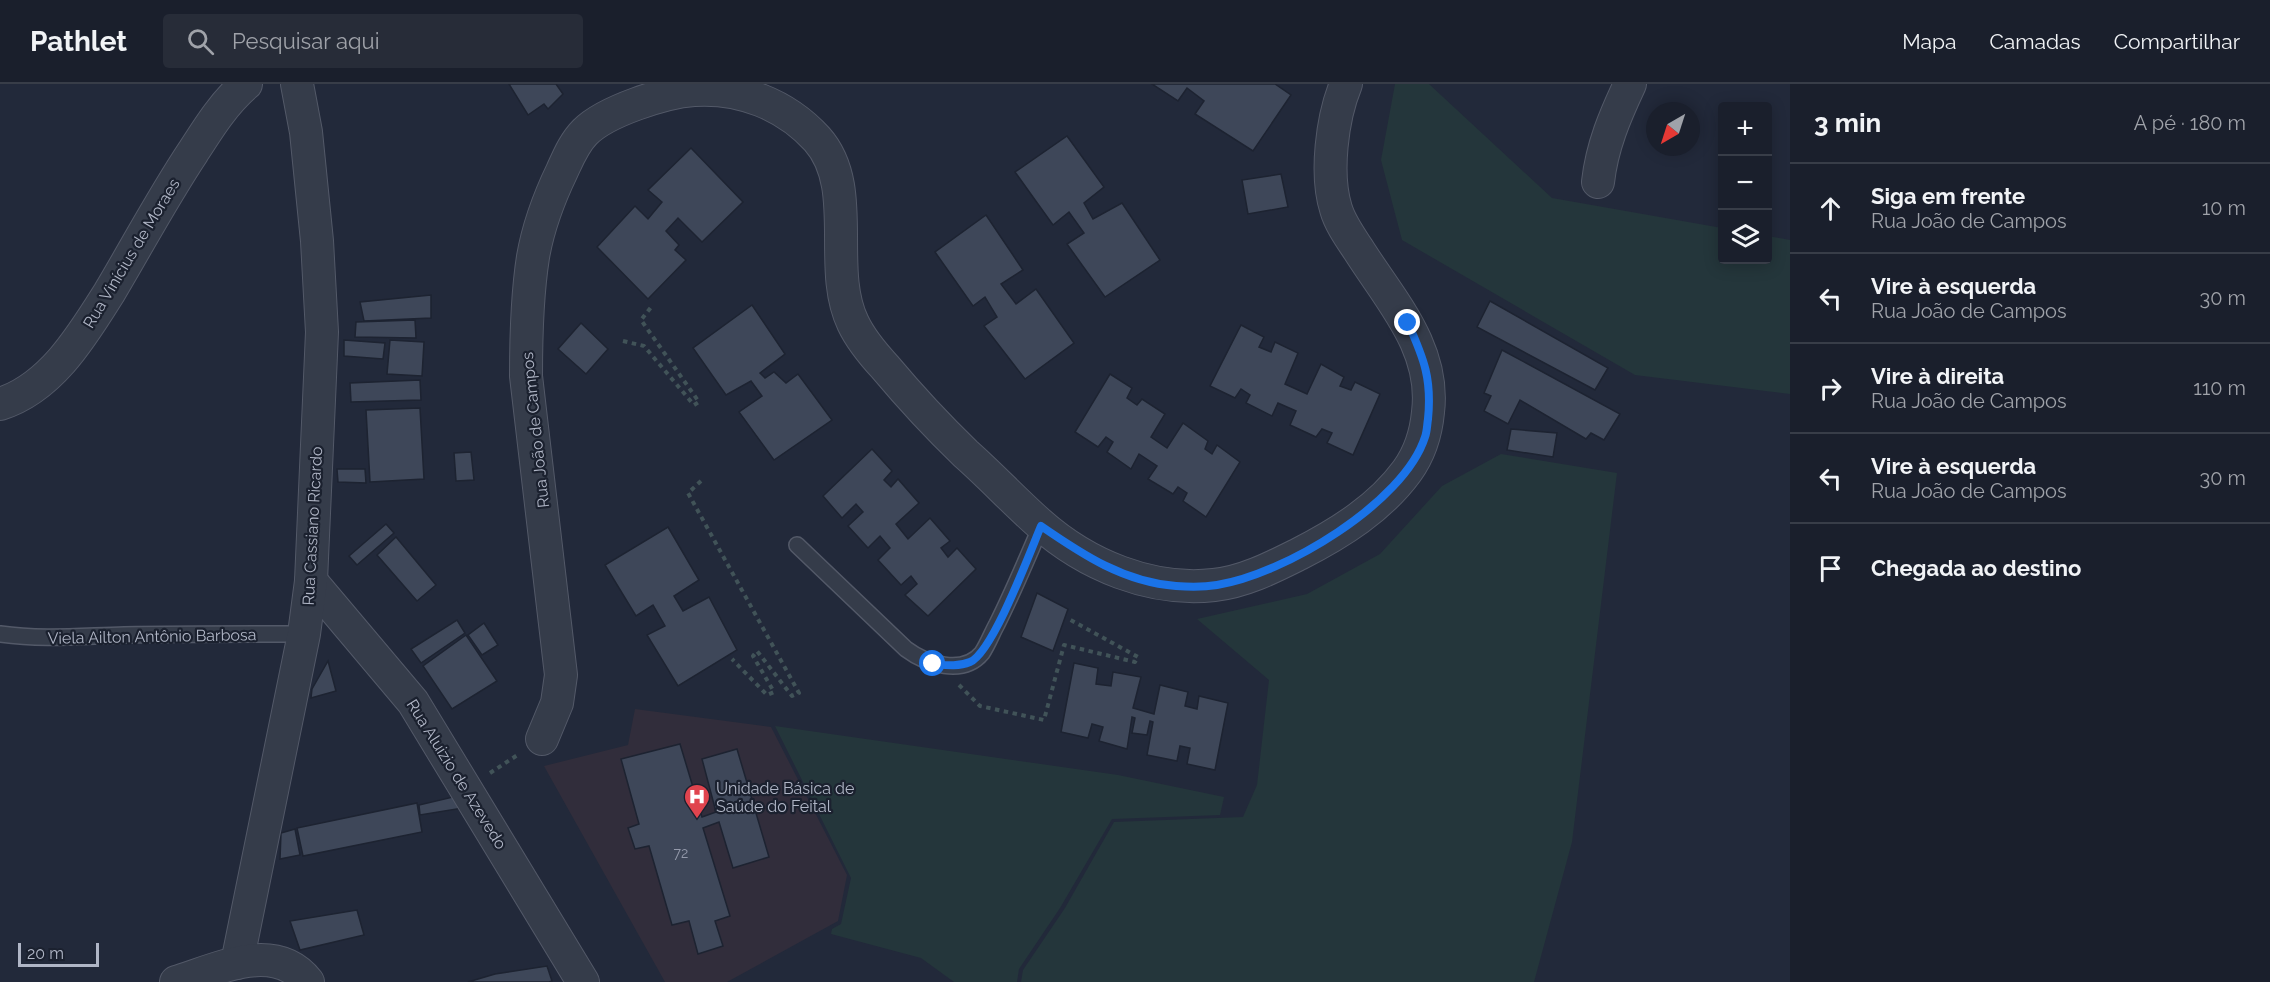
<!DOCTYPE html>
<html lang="pt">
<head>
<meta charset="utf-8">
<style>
	:root { --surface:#1a1f2c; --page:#272c38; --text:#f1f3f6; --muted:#9fa2a9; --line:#383d48 }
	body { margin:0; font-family:Raleway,sans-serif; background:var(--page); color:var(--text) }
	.controls { position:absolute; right:18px; top:18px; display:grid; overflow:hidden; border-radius:6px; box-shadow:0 3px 15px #0003 }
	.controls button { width:54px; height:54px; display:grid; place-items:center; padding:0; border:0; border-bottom:2px solid var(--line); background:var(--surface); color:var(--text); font:30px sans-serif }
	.compass { position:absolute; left:1646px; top:18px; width:54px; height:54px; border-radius:50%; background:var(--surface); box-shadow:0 3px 15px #0003; rotate:219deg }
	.scale { position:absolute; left:18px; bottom:15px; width:81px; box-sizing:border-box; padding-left:6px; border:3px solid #b0b6c6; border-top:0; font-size:16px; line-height:21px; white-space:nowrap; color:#b0b6c6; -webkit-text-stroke:4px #1b212f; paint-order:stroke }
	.stop { position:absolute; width:18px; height:18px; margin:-14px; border:4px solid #1a73e8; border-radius:50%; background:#fff }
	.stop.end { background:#1a73e8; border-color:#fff; box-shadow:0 2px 6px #0008 }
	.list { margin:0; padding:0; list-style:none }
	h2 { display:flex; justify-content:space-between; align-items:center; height:78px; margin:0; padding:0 24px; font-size:26px }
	h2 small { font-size:20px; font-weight:400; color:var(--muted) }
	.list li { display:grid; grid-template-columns:39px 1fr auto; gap:18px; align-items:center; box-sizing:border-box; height:90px; padding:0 24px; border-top:2px solid var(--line) }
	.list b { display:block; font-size:22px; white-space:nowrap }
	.list p { margin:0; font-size:20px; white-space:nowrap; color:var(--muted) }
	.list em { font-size:20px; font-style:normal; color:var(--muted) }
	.icon { flex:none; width:33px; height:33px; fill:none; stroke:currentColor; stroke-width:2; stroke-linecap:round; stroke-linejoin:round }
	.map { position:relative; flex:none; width:1790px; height:898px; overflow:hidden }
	header { display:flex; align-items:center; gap:36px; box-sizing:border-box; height:84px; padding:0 30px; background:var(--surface); border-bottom:2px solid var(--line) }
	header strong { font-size:28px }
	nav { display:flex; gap:33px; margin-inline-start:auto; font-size:21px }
	.search { width:420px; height:54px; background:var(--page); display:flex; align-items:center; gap:15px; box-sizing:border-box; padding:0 21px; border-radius:6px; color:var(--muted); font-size:22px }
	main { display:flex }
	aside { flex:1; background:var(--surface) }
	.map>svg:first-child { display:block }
	.medical { fill:#312d3b }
	.green { fill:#24363b }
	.building { fill:#3e4759; stroke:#1d2331; stroke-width:1.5 }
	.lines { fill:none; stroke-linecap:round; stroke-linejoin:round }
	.lane-casing { stroke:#535968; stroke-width:18 }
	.street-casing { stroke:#535968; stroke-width:34 }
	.path { stroke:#415358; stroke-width:4; stroke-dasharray:4.5 4.5; stroke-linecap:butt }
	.lane { stroke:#353c4a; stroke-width:15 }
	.street { stroke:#353c4a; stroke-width:32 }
	.route { stroke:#1a73e8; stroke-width:8 }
	.labels { text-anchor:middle; stroke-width:4.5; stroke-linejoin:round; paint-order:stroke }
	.number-label { font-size:14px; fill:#949aab }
	.street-label { font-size:16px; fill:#b0b6c6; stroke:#1b212f }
	.poi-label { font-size:16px; fill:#b0b6c6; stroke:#1b212f; text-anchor:start }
</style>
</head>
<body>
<header>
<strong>Pathlet</strong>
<div class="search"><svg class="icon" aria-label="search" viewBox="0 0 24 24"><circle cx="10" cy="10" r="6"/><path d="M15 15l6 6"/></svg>Pesquisar aqui</div>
<nav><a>Mapa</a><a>Camadas</a><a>Compartilhar</a></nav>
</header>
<main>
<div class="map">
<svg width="1790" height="898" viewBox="0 0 1790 898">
	<rect width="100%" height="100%" fill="#22293a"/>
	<polygon class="medical" points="635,625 771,643 847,791 838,837 727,898 665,898 544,682 628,661"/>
	<g class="green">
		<polygon points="1395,0 1429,0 1552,114 1722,144 1722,176 1768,176 1768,152 1790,156 1790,310 1635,291 1402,156 1381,76"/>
		<polygon points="1501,370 1617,389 1572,758 1534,898 1021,898 1023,886 1065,824 1114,738 1243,733 1257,701 1269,596 1197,535 1307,510 1380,470 1442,402"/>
		<polygon points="775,642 1118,691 1224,713 1220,731 1112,735 1060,824 1019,885 1017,898 954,898 921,874 831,850 832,845 841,840 851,794"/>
	</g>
	<g class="building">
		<polygon points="509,0 556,0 563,10 548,25 544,20 528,31"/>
		<polygon points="1152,0 1275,0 1291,11 1253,67 1195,30 1204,17 1187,4 1178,17"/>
		<polygon points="1067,52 1104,103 1084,119 1093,135 1122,119 1160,176 1105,213 1067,160 1084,149 1069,128 1053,141 1015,88"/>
		<polygon points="691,64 743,118 702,158 678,134 666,147 679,161 675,166 686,176 648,215 597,163 635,122 648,135 662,118 648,106"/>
		<polygon points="1281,90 1288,123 1248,130 1242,96"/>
		<polygon points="986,131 1023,186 1001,200 1016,220 1036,205 1074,259 1025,295 984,242 997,233 985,213 973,222 935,168"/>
		<polygon points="431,211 431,234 364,237 360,218"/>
		<polygon points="1490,217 1608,284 1595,306 1477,243"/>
		<polygon points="752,221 785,270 760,289 765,294 774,288 786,299 798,290 832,336 774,376 739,328 762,312 751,297 726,311 693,264"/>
		<polygon points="415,236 416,254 355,253 356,238"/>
		<polygon points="581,239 608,265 586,290 558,265"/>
		<polygon points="1241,241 1264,253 1259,263 1271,268 1275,258 1298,269 1285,300 1307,310 1321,280 1344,293 1340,302 1351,306 1355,298 1380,310 1353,371 1327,359 1332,349 1322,345 1316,353 1290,341 1296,327 1278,319 1272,332 1246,319 1250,311 1241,305 1235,314 1210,302"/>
		<polygon points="344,256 385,259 383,275 344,272"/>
		<polygon points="390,256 424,258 422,292 387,290"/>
		<polygon points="1502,266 1620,330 1604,356 1591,349 1586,355 1520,316 1508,340 1484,327 1491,312 1484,309"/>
		<polygon points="1110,290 1132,304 1127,314 1137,321 1142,315 1165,330 1151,353 1167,364 1183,339 1208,357 1205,365 1212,370 1217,361 1240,378 1206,433 1183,417 1187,409 1178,403 1173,410 1148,395 1157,382 1139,370 1131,385 1107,368 1113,358 1106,353 1098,363 1075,348"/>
		<polygon points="420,296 421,316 351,318 350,299"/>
		<polygon points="420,324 424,395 370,398 366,326"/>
		<polygon points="1511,345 1557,349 1553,373 1507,366"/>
		<polygon points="872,365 892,387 884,396 891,403 898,395 919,419 896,440 908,455 930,434 950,457 941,464 948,473 957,464 976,485 928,532 905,511 917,500 911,492 901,501 878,476 890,464 880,452 868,464 848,442 863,428 856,420 842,434 823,412"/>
		<polygon points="471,368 474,396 456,397 454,369"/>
		<polygon points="337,385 365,385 366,399 338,398"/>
		<polygon points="386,440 394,449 357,481 349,472"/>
		<polygon points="668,443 699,496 674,512 683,527 709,513 737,566 678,602 647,551 665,542 653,521 636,532 605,481"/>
		<polygon points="396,453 436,501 417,517 377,471"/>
		<polygon points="1037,509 1068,525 1053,567 1021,553"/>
		<polygon points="457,536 465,549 421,579 411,565"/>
		<polygon points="484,539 498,561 482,571 468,551"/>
		<polygon points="466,551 497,597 452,625 423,582"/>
		<polygon points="328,577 336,607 311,614 312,605"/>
		<polygon points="1074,579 1098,584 1096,600 1111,602 1113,588 1141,593 1133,624 1154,630 1160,601 1188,608 1185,622 1197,625 1199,612 1228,619 1215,686 1187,680 1190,664 1180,662 1177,677 1147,671 1153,638 1150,637 1147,651 1132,649 1135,634 1132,633 1127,665 1099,657 1103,643 1092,640 1088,654 1061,648"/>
		<polygon points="680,660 702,733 716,728 702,675 737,665 769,773 733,784 719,738 703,744 730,832 715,837 723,862 698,870 689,837 672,841 649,762 635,765 628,744 639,740 621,675"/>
		<polygon points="457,712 463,724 420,731 419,721"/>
		<polygon points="417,719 422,748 303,772 297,744"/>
		<polygon points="295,745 300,771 280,775 281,749"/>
		<polygon points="357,826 364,851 300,866 290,837"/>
		<polygon points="547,882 552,897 549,898 468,898 495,890"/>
	</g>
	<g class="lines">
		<defs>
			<g id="lane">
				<path d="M 797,461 L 906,565 C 926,580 963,592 982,569 C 988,560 992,549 997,540 C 1013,508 1027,475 1041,442"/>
				<path d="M 0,550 C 42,556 82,552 124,551 C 184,550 244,550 304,550"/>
			</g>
			<g id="street">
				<path d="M 1598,98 C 1602,62 1615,32 1630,0"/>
				<path d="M 0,320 C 51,304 82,252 109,209 C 137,162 163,113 193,68 C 209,43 224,19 246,0"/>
				<polyline points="311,497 413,618 583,898"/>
				<path d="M 542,655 L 557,619 L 561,591 L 526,292 C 526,254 527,211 533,173 C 538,144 549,114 562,87 C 568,74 574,59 585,48 C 606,27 665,8 694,6 C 740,3 785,20 817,55 C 860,103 826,183 853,239 C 861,256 873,270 885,283 C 911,314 937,342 966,370 C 991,392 1014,417 1039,439 C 1086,481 1151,508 1214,501 C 1244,498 1273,483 1299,470 C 1340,449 1380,424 1407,387 C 1420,369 1426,350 1428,328 C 1436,264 1390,216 1358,165 C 1350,153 1340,139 1336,125 C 1325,90 1332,34 1346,0"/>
				<polyline points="237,879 304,550 311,497 322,248 317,157 306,48 297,0"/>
				<path d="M 176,898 C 218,885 275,856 308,898"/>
			</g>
		</defs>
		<use href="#lane" class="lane-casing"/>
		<use href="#street" class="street-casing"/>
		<g class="path">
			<polyline points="623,257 644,262 694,321 699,318 641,236 652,222"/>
			<polyline points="701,397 688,409 799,609 792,612 757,567 753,572 774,608 767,611 732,575"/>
			<polyline points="959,601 980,622 1044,636 1064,561 1135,578 1138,573 1067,534"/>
			<polyline points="490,689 519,670"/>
		</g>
		<use href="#lane" class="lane"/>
		<use href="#street" class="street"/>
	</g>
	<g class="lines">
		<path class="route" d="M 933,580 C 945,581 958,583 970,578 C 993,568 1030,468 1041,442 C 1083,471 1124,498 1176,502 C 1189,503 1205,503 1217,501 C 1283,491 1404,419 1425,353 C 1427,348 1427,341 1428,335 C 1432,295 1424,275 1408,239"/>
	</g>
	<defs>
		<symbol id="hospital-pin" viewBox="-11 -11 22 30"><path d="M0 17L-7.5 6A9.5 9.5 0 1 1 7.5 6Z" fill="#e0444e" stroke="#1b212f"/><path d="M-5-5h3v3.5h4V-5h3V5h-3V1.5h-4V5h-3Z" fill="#fff"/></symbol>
	</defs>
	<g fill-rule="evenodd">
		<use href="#hospital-pin" x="682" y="698" width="30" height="40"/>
	</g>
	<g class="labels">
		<g class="number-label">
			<text x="681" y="774">72</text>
		</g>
		<g class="street-label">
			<text transform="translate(131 169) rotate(-59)" y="6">Rua Vinícius de Moraes</text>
			<text transform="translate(535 346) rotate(-96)" y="6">Rua João de Campos</text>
			<text transform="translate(312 442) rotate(-87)" y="6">Rua Cassiano Ricardo</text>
			<text transform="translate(152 552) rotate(-1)" y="6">Viela Ailton Antônio Barbosa</text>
			<text transform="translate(457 690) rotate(58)" y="6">Rua Aluizio de Azevedo</text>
		</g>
		<g class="poi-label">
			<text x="716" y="710">Unidade Básica de<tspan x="716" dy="18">Saúde do Feital</tspan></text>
		</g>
	</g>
</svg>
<div class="controls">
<button>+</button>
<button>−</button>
<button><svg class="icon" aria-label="layers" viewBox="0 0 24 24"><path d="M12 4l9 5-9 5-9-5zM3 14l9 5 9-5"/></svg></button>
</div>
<svg class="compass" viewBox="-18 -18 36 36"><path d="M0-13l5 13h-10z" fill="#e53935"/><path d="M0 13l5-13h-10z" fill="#9fa2a9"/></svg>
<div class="scale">20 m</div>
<div class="stop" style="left:933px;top:580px"></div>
<div class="stop end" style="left:1408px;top:239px"></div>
</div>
<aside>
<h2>3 min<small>A pé · 180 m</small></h2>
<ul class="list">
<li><svg class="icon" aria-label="ahead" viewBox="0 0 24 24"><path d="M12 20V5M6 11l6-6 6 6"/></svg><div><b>Siga em frente</b><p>Rua João de Campos</p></div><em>10 m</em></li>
<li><svg class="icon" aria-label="left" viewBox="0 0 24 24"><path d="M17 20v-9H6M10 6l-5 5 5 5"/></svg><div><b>Vire à esquerda</b><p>Rua João de Campos</p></div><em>30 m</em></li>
<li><svg class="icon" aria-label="right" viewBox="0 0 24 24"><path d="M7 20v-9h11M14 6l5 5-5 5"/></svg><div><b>Vire à direita</b><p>Rua João de Campos</p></div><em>110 m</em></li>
<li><svg class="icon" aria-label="left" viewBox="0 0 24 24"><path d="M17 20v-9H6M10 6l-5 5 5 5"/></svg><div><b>Vire à esquerda</b><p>Rua João de Campos</p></div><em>30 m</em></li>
<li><svg class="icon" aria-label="arrive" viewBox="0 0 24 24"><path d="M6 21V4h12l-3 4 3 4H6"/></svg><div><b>Chegada ao destino</b></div></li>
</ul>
</aside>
</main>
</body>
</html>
